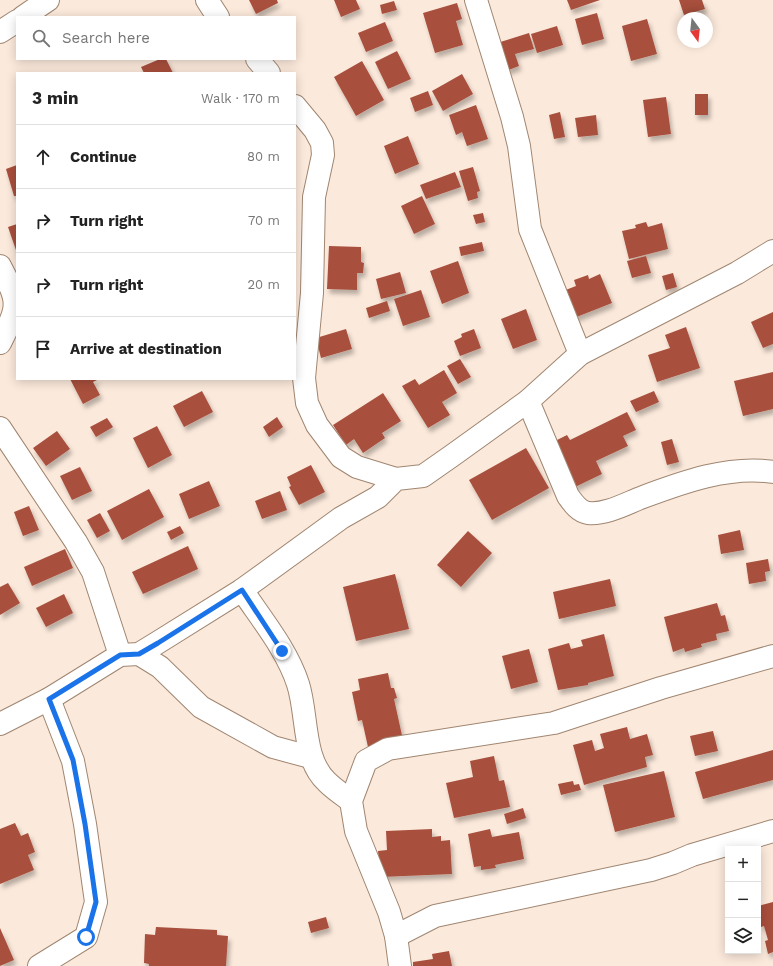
<!DOCTYPE html>
<html lang="en">
<head>
<meta charset="utf-8">
<style>
	:root { --surface:#fff; --page:#f6f6f6; --text:#222; --muted:#767676; --line:#e0e0e0 }
	body { margin:0; font-family:"Work Sans",sans-serif; background:var(--page); color:var(--text) }
	.controls { position:absolute; right:12px; bottom:12px; display:grid; overflow:hidden; border-radius:0px; box-shadow:0 2px 10px #0003 }
	.controls button { width:36px; height:36px; display:grid; place-items:center; padding:0; border:0; border-bottom:1px solid var(--line); background:var(--surface); color:var(--text); font:20px sans-serif }
	.compass { position:absolute; left:677px; top:12px; width:36px; height:36px; border-radius:50%; background:var(--surface); box-shadow:0 2px 10px #0003; rotate:165deg }
	.stop { position:absolute; width:12px; height:12px; margin:-9px; border:3px solid #1a73e8; border-radius:50%; background:#fff }
	.stop.end { background:#1a73e8; border-color:#fff; box-shadow:0 1px 4px #0008 }
	.list { margin:0; padding:0; list-style:none }
	h2 { display:flex; justify-content:space-between; align-items:center; height:52px; margin:0; padding:0 16px; font-size:17px }
	h2 small { font-size:13px; font-weight:400; color:var(--muted) }
	.list li { display:grid; grid-template-columns:26px 1fr auto; gap:12px; align-items:center; box-sizing:border-box; height:64px; padding:0 16px; border-top:1px solid var(--line) }
	.list b { display:block; font-size:15px; white-space:nowrap }
	.list em { font-size:13px; font-style:normal; color:var(--muted) }
	.icon { flex:none; width:22px; height:22px; fill:none; stroke:currentColor; stroke-width:2; stroke-linecap:round; stroke-linejoin:round }
	.map { position:relative; flex:none; width:773px; height:966px; overflow:hidden }
	.search { position:absolute; background:var(--surface); box-shadow:0 2px 10px #0003; left:16px; top:16px; width:280px; height:44px; display:flex; align-items:center; gap:10px; box-sizing:border-box; padding:0 14px; border-radius:0px; color:var(--muted); font-size:15px }
	.panel { position:absolute; background:var(--surface); box-shadow:0 2px 10px #0003; left:16px; top:72px; width:280px; height:308px; border-radius:0px }
	.map>svg:first-child { display:block }
	.building { fill:#a84f3d; filter:url(#shadow) }
	.lines { fill:none; stroke-linecap:round; stroke-linejoin:round }
	.street-casing { stroke:#a08671; stroke-width:24 }
	.street { stroke:#fff; stroke-width:22 }
	.route { stroke:#1a73e8; stroke-width:5 }
</style>
</head>
<body>
<div class="map">
<svg width="773" height="966" viewBox="0 0 773 966">
	<defs>
		<filter id="shadow"><feDropShadow dx="2.5" dy="4.5" stdDeviation="2" flood-color="#0004"/></filter>
	</defs>
	<rect width="100%" height="100%" fill="#fbe9db"/>
	<g class="building">
		<polygon points="249,0 277,0 278,3 256,14"/>
		<polygon points="334,0 356,0 360,9 341,17"/>
		<polygon points="567,0 600,0 571,10"/>
		<polygon points="679,0 702,0 705,9 684,15"/>
		<polygon points="394,1 397,10 382,14 380,5"/>
		<polygon points="457,3 462,19 456,21 463,45 435,53 423,13"/>
		<polygon points="597,13 604,39 582,45 575,19"/>
		<polygon points="647,19 657,54 631,61 622,26"/>
		<polygon points="385,22 393,41 366,52 358,33"/>
		<polygon points="557,26 563,45 537,53 531,34"/>
		<polygon points="529,33 534,49 515,54 519,66 506,71 497,43"/>
		<polygon points="397,51 411,79 388,89 375,62"/>
		<polygon points="160,59 166,59 173,73 144,73 141,67"/>
		<polygon points="362,61 384,100 356,116 334,77"/>
		<polygon points="462,74 473,94 443,111 432,91"/>
		<polygon points="428,91 433,105 415,112 410,98"/>
		<rect x="695" y="94" width="13" height="21"/>
		<polygon points="666,97 671,134 648,137 643,100"/>
		<polygon points="476,105 488,139 467,146 462,132 456,135 449,115"/>
		<polygon points="560,112 565,137 554,139 549,115"/>
		<polygon points="596,115 598,135 578,137 575,118"/>
		<polygon points="408,136 419,164 395,174 384,146"/>
		<polygon points="17,165 17,196 14,196 6,169"/>
		<polygon points="473,167 480,191 477,192 478,198 468,201 459,171"/>
		<polygon points="455,172 461,187 426,199 420,185"/>
		<polygon points="422,196 435,224 414,234 401,206"/>
		<polygon points="483,213 485,222 476,224 473,215"/>
		<polygon points="646,222 648,227 662,223 668,249 629,259 622,231 636,228 635,225"/>
		<polygon points="17,224 17,253 8,227"/>
		<polygon points="482,242 484,251 461,256 459,247"/>
		<polygon points="329,246 361,247 361,262 364,263 363,273 357,273 357,290 327,289"/>
		<polygon points="646,256 651,273 632,278 627,261"/>
		<polygon points="458,261 469,293 442,304 430,271"/>
		<polygon points="400,272 406,293 381,299 376,279"/>
		<polygon points="673,273 677,287 666,290 662,276"/>
		<polygon points="600,274 612,303 574,318 563,291 576,286 574,280 588,275 589,279"/>
		<polygon points="421,290 430,317 403,326 394,299"/>
		<polygon points="387,301 390,311 369,318 366,308"/>
		<polygon points="526,309 537,340 513,349 501,319"/>
		<polygon points="773,312 773,344 763,348 751,322"/>
		<polygon points="686,327 700,368 657,382 648,355 670,348 665,335"/>
		<polygon points="346,329 352,349 321,358 316,338"/>
		<polygon points="474,329 481,348 460,356 454,341 462,337 461,334"/>
		<polygon points="460,359 471,377 458,384 447,366"/>
		<polygon points="444,370 457,393 442,402 450,415 428,428 402,386 415,379 419,385"/>
		<polygon points="773,372 773,409 743,416 734,381"/>
		<polygon points="70,379 99,379 93,382 100,395 83,404"/>
		<polygon points="202,391 213,412 184,427 173,406"/>
		<polygon points="654,391 659,402 636,412 630,401"/>
		<polygon points="383,393 401,421 382,433 385,438 363,453 354,439 346,445 333,425"/>
		<polygon points="627,412 636,430 623,436 628,446 596,461 602,474 575,487 553,442 567,435 570,440"/>
		<polygon points="277,417 283,427 269,437 263,427"/>
		<polygon points="107,418 113,427 96,437 90,427"/>
		<polygon points="157,426 172,455 148,468 133,438"/>
		<polygon points="57,431 70,449 46,466 33,448"/>
		<polygon points="672,439 679,462 667,465 661,442"/>
		<polygon points="526,448 549,488 492,520 469,480"/>
		<polygon points="311,465 325,492 299,505 289,487 291,486 287,477"/>
		<polygon points="80,467 92,491 72,500 60,476"/>
		<polygon points="209,481 220,506 189,519 179,494"/>
		<polygon points="149,489 164,517 122,540 107,511"/>
		<polygon points="280,491 287,510 262,519 255,501"/>
		<polygon points="29,506 39,530 23,536 14,512"/>
		<polygon points="100,513 110,531 97,538 87,520"/>
		<polygon points="180,526 184,533 171,540 167,532"/>
		<polygon points="740,530 744,550 721,554 718,535"/>
		<polygon points="468,531 492,553 461,587 437,565"/>
		<polygon points="188,546 198,569 143,594 132,572"/>
		<polygon points="65,549 73,568 32,586 24,567"/>
		<polygon points="768,559 770,571 765,572 766,581 749,584 746,563"/>
		<polygon points="395,574 409,629 356,641 343,587"/>
		<polygon points="610,579 616,606 559,619 553,592"/>
		<polygon points="8,583 20,603 0,615 0,587"/>
		<polygon points="64,594 73,613 46,627 36,608"/>
		<polygon points="717,603 721,616 725,615 729,631 716,634 717,640 701,644 702,647 685,652 684,648 673,652 664,617"/>
		<polygon points="604,634 614,676 588,683 588,685 558,690 548,649 569,643 571,649 583,646 581,640"/>
		<polygon points="529,649 538,682 511,689 502,656"/>
		<polygon points="388,673 391,688 394,688 397,698 394,699 403,740 368,747 362,720 358,721 352,692 360,690 358,679"/>
		<polygon points="627,727 630,739 647,734 653,755 645,757 647,767 584,785 573,745 592,740 595,751 604,748 600,734"/>
		<polygon points="713,731 718,751 695,756 690,736"/>
		<polygon points="773,750 773,780 703,799 695,772"/>
		<polygon points="494,756 499,781 504,780 510,807 454,818 446,783 473,777 470,761"/>
		<polygon points="664,771 675,817 615,832 603,785"/>
		<polygon points="573,781 574,785 579,784 581,790 561,795 558,784"/>
		<polygon points="523,808 526,818 507,824 504,814"/>
		<polygon points="15,823 21,836 28,833 35,852 28,855 34,870 0,884 0,829"/>
		<polygon points="432,829 432,837 441,836 441,841 450,840 452,874 380,877 378,851 387,850 386,831"/>
		<polygon points="490,829 492,837 519,832 524,859 495,865 496,868 481,870 481,866 474,867 468,834"/>
		<polygon points="773,902 773,952 768,954 765,941 768,940 764,926 761,927 758,906"/>
		<polygon points="326,917 329,928 311,933 308,922"/>
		<polygon points="156,927 217,930 217,935 228,936 226,966 149,966 149,964 144,963 145,934 155,935"/>
		<polygon points="0,928 14,960 0,966"/>
		<polygon points="449,951 452,966 413,966 413,962 433,959 432,954"/>
	</g>
	<g class="lines">
		<defs>
			<g id="street">
				<polyline points="207,0 218,17"/>
				<polyline points="476,0 512,117 519,146 530,229 580,354"/>
				<polyline points="23,17 48,0"/>
				<polyline points="0,32 17,21"/>
				<polyline points="257,59 269,73"/>
				<polyline points="295,106 315,130 322,143 323,155 314,197 312,293 304,378 307,403 317,425 341,457 357,467 396,479"/>
				<path d="M 0,266 C 20,304 19,305 0,343"/>
				<path d="M 528,401 L 568,496 C 573,503 579,512 588,513 C 606,515 627,503 643,497 C 683,482 730,465 773,472"/>
				<polyline points="0,428 76,542 93,572 120,655"/>
				<path d="M 242,590 C 262,620 287,650 298,684 C 308,715 302,759 327,782 C 334,789 343,795 351,801"/>
				<polyline points="139,654 160,667 201,707 273,747 310,757"/>
				<polyline points="0,724 49,699 120,655 139,654 157,643 242,590 341,518 378,497 396,479 423,476 453,455 528,401 580,354 737,273 773,251"/>
				<polyline points="396,936 435,916 651,870 673,863 692,855 773,831"/>
				<polyline points="39,966 86,937 96,902 85,824 73,761 49,699"/>
				<polyline points="400,966 396,936 389,912 356,831 351,801 366,761 388,749 554,723 661,688 773,656"/>
			</g>
		</defs>
		<use href="#street" class="street-casing"/>
		<use href="#street" class="street"/>
	</g>
	<g class="lines">
		<polyline class="route" points="86,937 96,902 85,824 73,760 49,699 120,655 139,654 158,643 242,590 282,651"/>
	</g>
</svg>
<div class="controls">
<button>+</button>
<button>−</button>
<button><svg class="icon" aria-label="layers" viewBox="0 0 24 24"><path d="M12 4l9 5-9 5-9-5zM3 14l9 5 9-5"/></svg></button>
</div>
<svg class="compass" viewBox="-18 -18 36 36"><path d="M0-13l5 13h-10z" fill="#e53935"/><path d="M0 13l5-13h-10z" fill="#767676"/></svg>
<div class="stop" style="left:86px;top:937px"></div>
<div class="stop end" style="left:282px;top:651px"></div>
<div class="search"><svg class="icon" aria-label="search" viewBox="0 0 24 24"><circle cx="10" cy="10" r="6"/><path d="M15 15l6 6"/></svg>Search here</div>
<section class="panel">
<h2>3 min<small>Walk · 170 m</small></h2>
<ul class="list">
<li><svg class="icon" aria-label="ahead" viewBox="0 0 24 24"><path d="M12 20V5M6 11l6-6 6 6"/></svg><div><b>Continue</b></div><em>80 m</em></li>
<li><svg class="icon" aria-label="right" viewBox="0 0 24 24"><path d="M7 20v-9h11M14 6l5 5-5 5"/></svg><div><b>Turn right</b></div><em>70 m</em></li>
<li><svg class="icon" aria-label="right" viewBox="0 0 24 24"><path d="M7 20v-9h11M14 6l5 5-5 5"/></svg><div><b>Turn right</b></div><em>20 m</em></li>
<li><svg class="icon" aria-label="arrive" viewBox="0 0 24 24"><path d="M6 21V4h12l-3 4 3 4H6"/></svg><div><b>Arrive at destination</b></div></li>
</ul>
</section>
</div>
</body>
</html>
